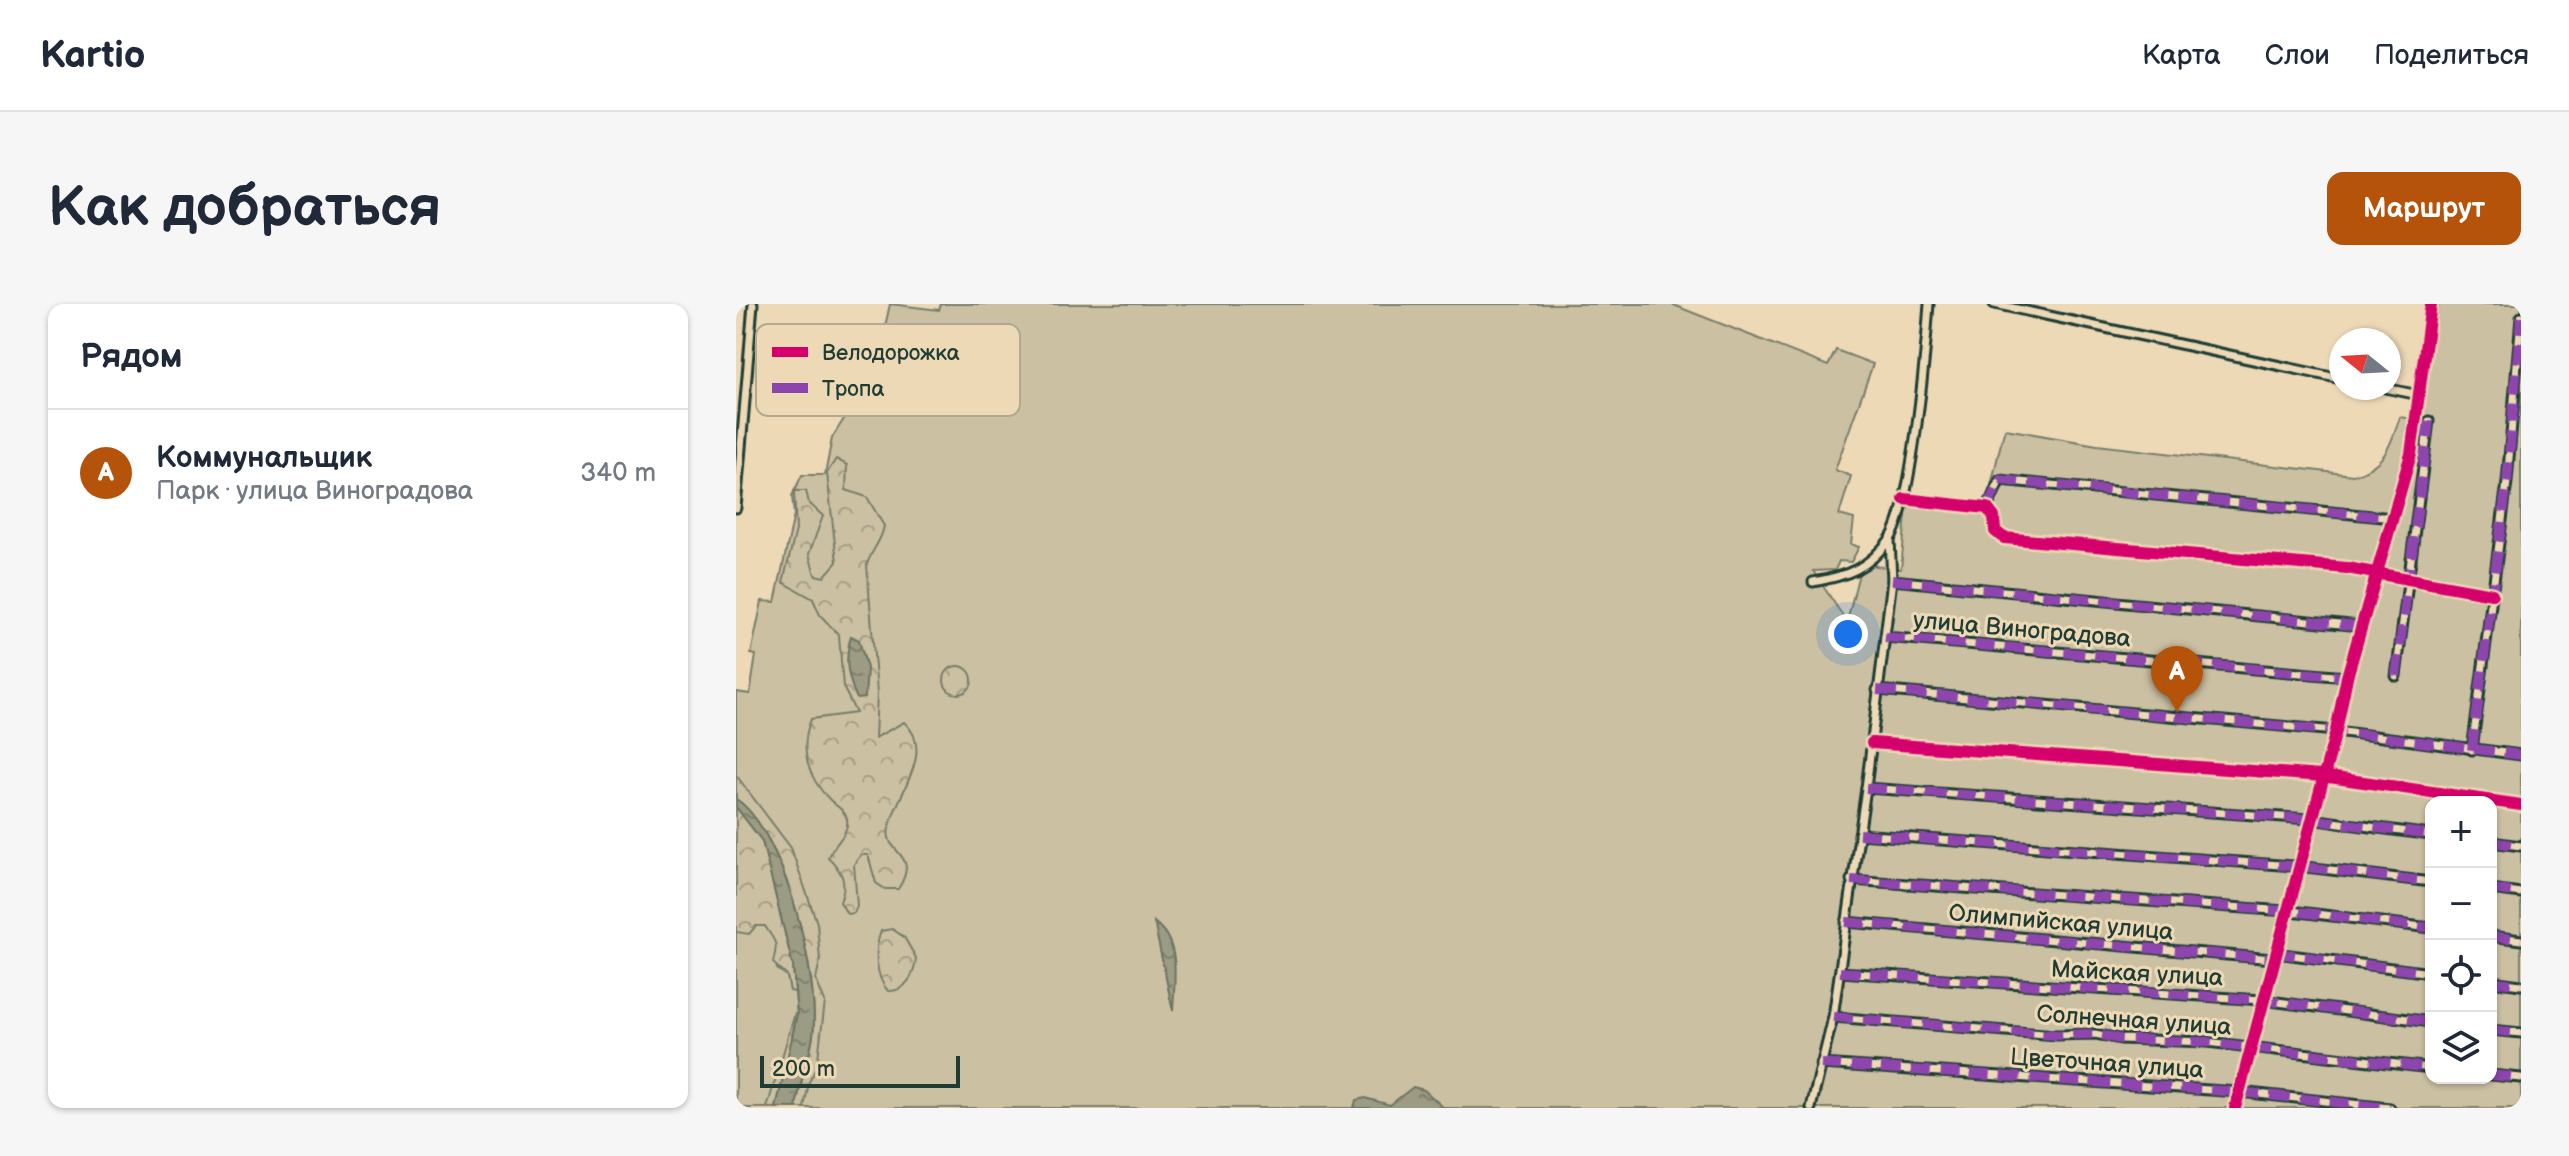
<!DOCTYPE html>
<html lang="ru">
<head>
<meta charset="utf-8">
<style>
	:root { --surface:#fff; --page:#f6f6f7; --text:#1f2937; --muted:#747a83; --line:#e0e1e3; --accent:#b45309 }
	body { margin:0; font-family:"Balsamiq Sans",sans-serif; background:var(--page); color:var(--text) }
	.controls { position:absolute; right:24px; bottom:24px; display:grid; overflow:hidden; border-radius:16px; box-shadow:0 2px 6px #0004 }
	.controls button { width:72px; height:72px; display:grid; place-items:center; padding:0; border:0; border-bottom:2px solid var(--line); background:var(--surface); color:var(--text); font:40px sans-serif }
	.compass { position:absolute; left:1593px; top:24px; width:72px; height:72px; border-radius:50%; background:var(--surface); box-shadow:0 2px 6px #0004; rotate:288deg }
	.scale { position:absolute; left:24px; bottom:20px; width:200px; box-sizing:border-box; padding-left:8px; border:4px solid #1f3d34; border-top:0; font-size:22px; line-height:28px; white-space:nowrap; color:#1f3d34; -webkit-text-stroke:6px #eed9b7; paint-order:stroke }
	.you { position:absolute; left:1112px; top:330px; width:28px; height:28px; margin:-20px; border:6px solid #fff; border-radius:50%; background:#1a73e8; box-shadow:0 0 0 12px #1a73e833 }
	.badge { display:grid; place-items:center; width:52px; height:52px; border-radius:50%; background:var(--accent); color:#fff; font-size:26px; font-weight:700 }
	.pin { position:absolute; translate:-50% -66px; filter:drop-shadow(0 2px 4px #0008) }
	.pin::after { content:''; position:absolute; top:42px; width:28px; height:24px; background:inherit; clip-path:polygon(0 0,100% 0,50% 100%) }
	.list { margin:0; padding:0; list-style:none }
	h2 { display:flex; justify-content:space-between; align-items:center; height:104px; margin:0; padding:0 32px; font-size:34px }
	h2 small { font-size:26px; font-weight:400; color:var(--muted) }
	.list li { display:grid; grid-template-columns:52px 1fr auto; gap:24px; align-items:center; box-sizing:border-box; height:128px; padding:0 32px; border-top:2px solid var(--line) }
	.list b { display:block; font-size:30px; white-space:nowrap }
	.list p { margin:0; font-size:26px; white-space:nowrap; color:var(--muted) }
	.list em { font-size:26px; font-style:normal; color:var(--muted) }
	.icon { flex:none; width:44px; height:44px; fill:none; stroke:currentColor; stroke-width:2; stroke-linecap:round; stroke-linejoin:round }
	.map { position:relative; flex:none; width:1785px; height:804px; overflow:hidden; border-radius:16px }
	header { display:flex; align-items:center; gap:48px; box-sizing:border-box; height:112px; padding:0 40px; background:var(--surface); border-bottom:2px solid var(--line) }
	header strong { font-size:38px }
	nav { display:flex; gap:44px; margin-inline-start:auto; font-size:28px }
	.intro { display:flex; align-items:center; justify-content:space-between; box-sizing:border-box; height:192px; padding:0 48px }
	h1 { margin:0; font-size:56px }
	.button { padding:20px 36px; border-radius:16px; background:var(--accent); color:#fff; font-size:28px; font-weight:700 }
	main { display:flex; gap:48px; padding:0 48px }
	aside { flex:1; background:var(--surface); border-radius:16px; box-shadow:0 2px 6px #0004 }
	.map>svg:first-child { display:block }
	.green { fill:#ccc0a2; stroke:#767e6b; stroke-width:2; fill-rule:evenodd }
	.forest { fill:url(#forest-crowns); stroke:#767e6b; stroke-width:2 }
	.water { fill:url(#water-ripples); stroke:#6a7563; stroke-width:2 }
	.lines { fill:none; stroke-linecap:round; stroke-linejoin:round }
	.minor-casing { stroke:#1f3d34; stroke-width:13 }
	.minor { stroke:#eed9b7; stroke-width:7 }
	.quiet { stroke:#8e44ad; stroke-width:10; stroke-dasharray:20 10; stroke-linecap:butt }
	.cycleway-casing { stroke:#eed9b7; stroke-width:17 }
	.cycleway { stroke:#d6006c; stroke-width:12 }
	.labels { text-anchor:middle; stroke-width:6; stroke-linejoin:round; paint-order:stroke }
	.street-label { font-size:24px; fill:#1f3d34; stroke:#eed9b7 }
	.key { fill:#eed9b7; stroke:#b0aa90; stroke-width:2 }
	.key-label { font-size:22px; fill:#1f3d34 }
</style>
</head>
<body>
<header>
<strong>Kartio</strong>
<nav><a>Карта</a><a>Слои</a><a>Поделиться</a></nav>
</header>
<div class="intro"><h1>Как добраться</h1><a class="button">Маршрут</a></div>
<main>
<aside>
<h2>Рядом<small></small></h2>
<ul class="list">
<li><span class="badge">A</span><div><b>Коммунальщик</b><p>Парк · улица Виноградова</p></div><em>340 m</em></li>
</ul>
</aside>
<div class="map">
<svg width="1785" height="804" viewBox="0 0 1785 804">
	<defs>
		<pattern id="forest-crowns" width="20" height="18" patternUnits="userSpaceOnUse" patternTransform="scale(2)"><rect width="20" height="18" fill="#ccc0a2"/><path d="M2 6a3 3 0 1 1 6 0M12 15a3 3 0 1 1 6 0" fill="none" stroke="#a59d85"/></pattern>
		<pattern id="water-ripples" width="26" height="14" patternUnits="userSpaceOnUse" patternTransform="scale(2)"><rect width="26" height="14" fill="#9c9b83"/><path d="M2 4q2-2 4 0t4 0M15 11q2-2 4 0t4 0" fill="none" stroke="#7f806c"/></pattern>
	</defs>
	<rect width="100%" height="100%" fill="#eed9b7"/>
	<filter id="ink" filterUnits="userSpaceOnUse"><feTurbulence type="fractalNoise" baseFrequency=".0125" numOctaves="2"/><feDisplacementMap in="SourceGraphic" scale="16" xChannelSelector="R" yChannelSelector="G"/><feConvolveMatrix kernelMatrix="1 2 1 2 8 2 1 2 1" color-interpolation-filters="sRGB"/></filter>
	<g filter="url(#ink)">
		<g class="green">
			<path d="M 154,0 L 203,6 L 205,0 L 935,0 L 1092,62 L 1100,46 L 1137,60 L 1099,166 L 1115,172 L 1103,211 L 1118,215 L 1115,240 L 1123,243 L 1115,258 L 1103,257 L 1099,266 L 1077,267 L 1111,318 L 1123,269 L 1132,261 L 1165,265 L 1171,200 L 1246,208 C 1258,180 1260,153 1269,125 L 1361,141 L 1617,171 C 1649,162 1654,143 1664,113 L 1684,116 L 1703,0 L 1785,0 L 1785,804 L 60,804 L 77,732 L 38,539 L 0,495 L 0,388 L 14,390 L 20,351 L 15,350 L 26,297 L 39,298 L 58,211 L 56,192 L 66,171 L 89,171 L 96,134 L 121,94 L 145,99 L 169,31 L 148,27 ZM 1695,498 L 1755,498 L 1755,774 L 1695,774 Z"/>
			<polygon points="20,622 29,622 38,632 43,647 39,653 41,665 51,672 54,687 59,688 61,711 55,748 40,804 0,804 0,628"/>
		</g>
		<g class="forest">
			<path d="M 100,155 L 111,161 L 110,186 L 131,193 L 148,222 C 145,239 135,246 131,261 L 141,389 L 139,434 L 168,418 C 201,447 159,493 153,524 C 147,550 186,548 162,585 L 149,585 L 140,579 L 132,551 L 125,551 L 118,560 L 121,602 L 118,609 L 111,610 L 104,598 C 112,578 106,567 92,553 C 96,542 114,530 111,515 C 109,506 100,502 94,496 C 71,473 63,445 75,415 L 120,409 L 107,383 L 103,331 L 84,311 L 77,295 L 47,278 L 60,226 L 58,187 L 70,187 L 73,199 L 87,212 L 73,250 L 79,271 L 88,273 L 101,258 L 91,169 Z"/>
			<circle cx="222" cy="376" r="14"/>
			<path d="M 0,471 L 55,544 L 81,619 L 84,656 L 80,676 L 89,698 L 81,762 L 73,778 L 68,804 L 60,804 C 63,779 73,757 77,732 C 84,674 49,528 0,495 Z"/>
			<path d="M 0,503 L 26,537 L 57,662 L 59,688 L 54,687 L 51,672 L 37,659 C 42,637 41,641 29,622 L 20,622 L 13,630 L 0,628 Z"/>
			<path d="M 156,625 L 168,633 L 180,654 C 179,670 170,688 152,687 C 139,673 138,645 145,627 Z"/>
			<polygon points="59,709 55,748 40,804 31,804"/>
		</g>
		<g class="water">
			<path d="M 115,332 L 123,336 L 131,364 L 129,394 L 121,395 C 111,372 108,356 115,332 Z"/>
			<path d="M 0,495 C 49,528 84,675 77,732 C 73,757 63,779 60,804 L 40,804 L 61,711 L 57,662 L 26,537 L 0,503 Z"/>
			<path d="M 418,618 C 446,639 438,676 437,707 Z"/>
			<polygon points="677,783 688,786 708,804 618,804 620,796 629,794 654,801"/>
		</g>
		<g class="lines">
			<defs>
				<g id="minor">
					<polyline points="1258,0 1605,75"/>
					<polyline points="1649,84 1683,91"/>
					<polyline points="1168,195 1251,204 1258,213 1259,227 1268,234 1611,264 1756,290"/>
					<polyline points="0,204 17,0"/>
					<polyline points="1251,204 1264,176 1657,214"/>
					<polyline points="1156,276 1625,322"/>
					<path d="M 1077,278 C 1111,272 1132,265 1154,235 C 1176,205 1190,44 1193,0"/>
					<polyline points="1149,333 1611,373"/>
					<polyline points="1660,372 1693,117"/>
					<polyline points="1141,386 1600,427 1785,451"/>
					<polyline points="1136,439 1586,472 1785,501"/>
					<polyline points="1736,446 1771,178 1785,13"/>
					<polyline points="1130,484 1574,515 1695,531"/>
					<polyline points="1123,530 1570,563 1695,578"/>
					<polyline points="1755,538 1785,542"/>
					<polyline points="1115,576 1563,608 1695,624"/>
					<polyline points="1755,585 1785,589"/>
					<polyline points="1110,618 1537,655"/>
					<polyline points="1755,632 1785,636"/>
					<polyline points="1539,649 1695,669"/>
					<polyline points="1104,668 1526,696 1695,718"/>
					<polyline points="1755,677 1785,681"/>
					<polyline points="1097,713 1320,731 1359,730 1384,735 1471,738 1695,764"/>
					<polyline points="1755,726 1785,729"/>
					<polyline points="1085,760 1503,788 1654,804"/>
					<polyline points="1755,771 1785,774"/>
					<polyline points="1075,804 1097,713 1130,484 1156,276 1154,235"/>
					<polyline points="1499,804 1600,427 1611,373 1675,150 1695,0"/>
				</g>
			</defs>
			<use href="#minor" class="minor-casing"/>
			<use href="#minor" class="minor"/>
			<g class="quiet">
				<polyline points="1251,204 1264,176 1657,214"/>
				<polyline points="1156,276 1625,322"/>
				<polyline points="1149,333 1611,373"/>
				<polyline points="1660,372 1693,117"/>
				<polyline points="1141,386 1600,427 1785,451"/>
				<polyline points="1736,446 1771,178 1785,13"/>
				<polyline points="1130,484 1574,515 1695,531"/>
				<polyline points="1123,530 1570,563 1695,578"/>
				<polyline points="1755,538 1785,542"/>
				<polyline points="1115,576 1563,608 1695,624"/>
				<polyline points="1755,585 1785,589"/>
				<polyline points="1110,618 1537,655"/>
				<polyline points="1755,632 1785,636"/>
				<polyline points="1539,649 1695,669"/>
				<polyline points="1104,668 1526,696 1695,718"/>
				<polyline points="1755,677 1785,681"/>
				<polyline points="1097,713 1320,731 1359,730 1384,735 1471,738 1695,764"/>
				<polyline points="1755,726 1785,729"/>
				<polyline points="1085,760 1503,788 1654,804"/>
				<polyline points="1755,771 1785,774"/>
			</g>
			<defs>
				<g id="cycleway">
					<polyline points="1168,195 1251,204 1258,213 1259,227 1268,234 1611,264 1756,290"/>
					<polyline points="1136,439 1586,472 1785,501"/>
					<polyline points="1499,804 1600,427 1611,373 1675,150 1695,0"/>
				</g>
			</defs>
			<use href="#cycleway" class="cycleway-casing"/>
			<use href="#cycleway" class="cycleway"/>
		</g>
	</g>
	<g class="labels">
		<g class="street-label">
			<text transform="translate(1286 325) rotate(5)" y="8">улица Виноградова</text>
			<text transform="translate(1325 618) rotate(5)" y="8">Олимпийская улица</text>
			<text transform="translate(1401 669) rotate(3)" y="8">Майская улица</text>
			<text transform="translate(1398 716) rotate(4)" y="8">Солнечная улица</text>
			<text transform="translate(1371 759) rotate(4)" y="8">Цветочная улица</text>
		</g>
	</g>
	<rect x="20" y="20" width="264" height="92" rx="12" class="key"/>
	<rect x="36" y="43" width="36" height="10" fill="#d6006c"/>
	<rect x="36" y="79" width="36" height="10" fill="#8e44ad"/>
	<g class="key-label">
		<text x="86" y="56">Велодорожка</text>
		<text x="86" y="92">Тропа</text>
	</g>
</svg>
<div class="controls">
<button>+</button>
<button>−</button>
<button><svg class="icon" aria-label="locate" viewBox="0 0 24 24"><circle cx="12" cy="12" r="6"/><path d="M12 2v4M12 18v4M2 12h4M18 12h4"/></svg></button>
<button><svg class="icon" aria-label="layers" viewBox="0 0 24 24"><path d="M12 4l9 5-9 5-9-5zM3 14l9 5 9-5"/></svg></button>
</div>
<svg class="compass" viewBox="-18 -18 36 36"><path d="M0-13l5 13h-10z" fill="#e53935"/><path d="M0 13l5-13h-10z" fill="#747a83"/></svg>
<div class="scale">200 m</div>
<div class="you"></div>
<div class="pin badge" style="left:1441px;top:408px">A</div>
</div>
</main>
</body>
</html>
